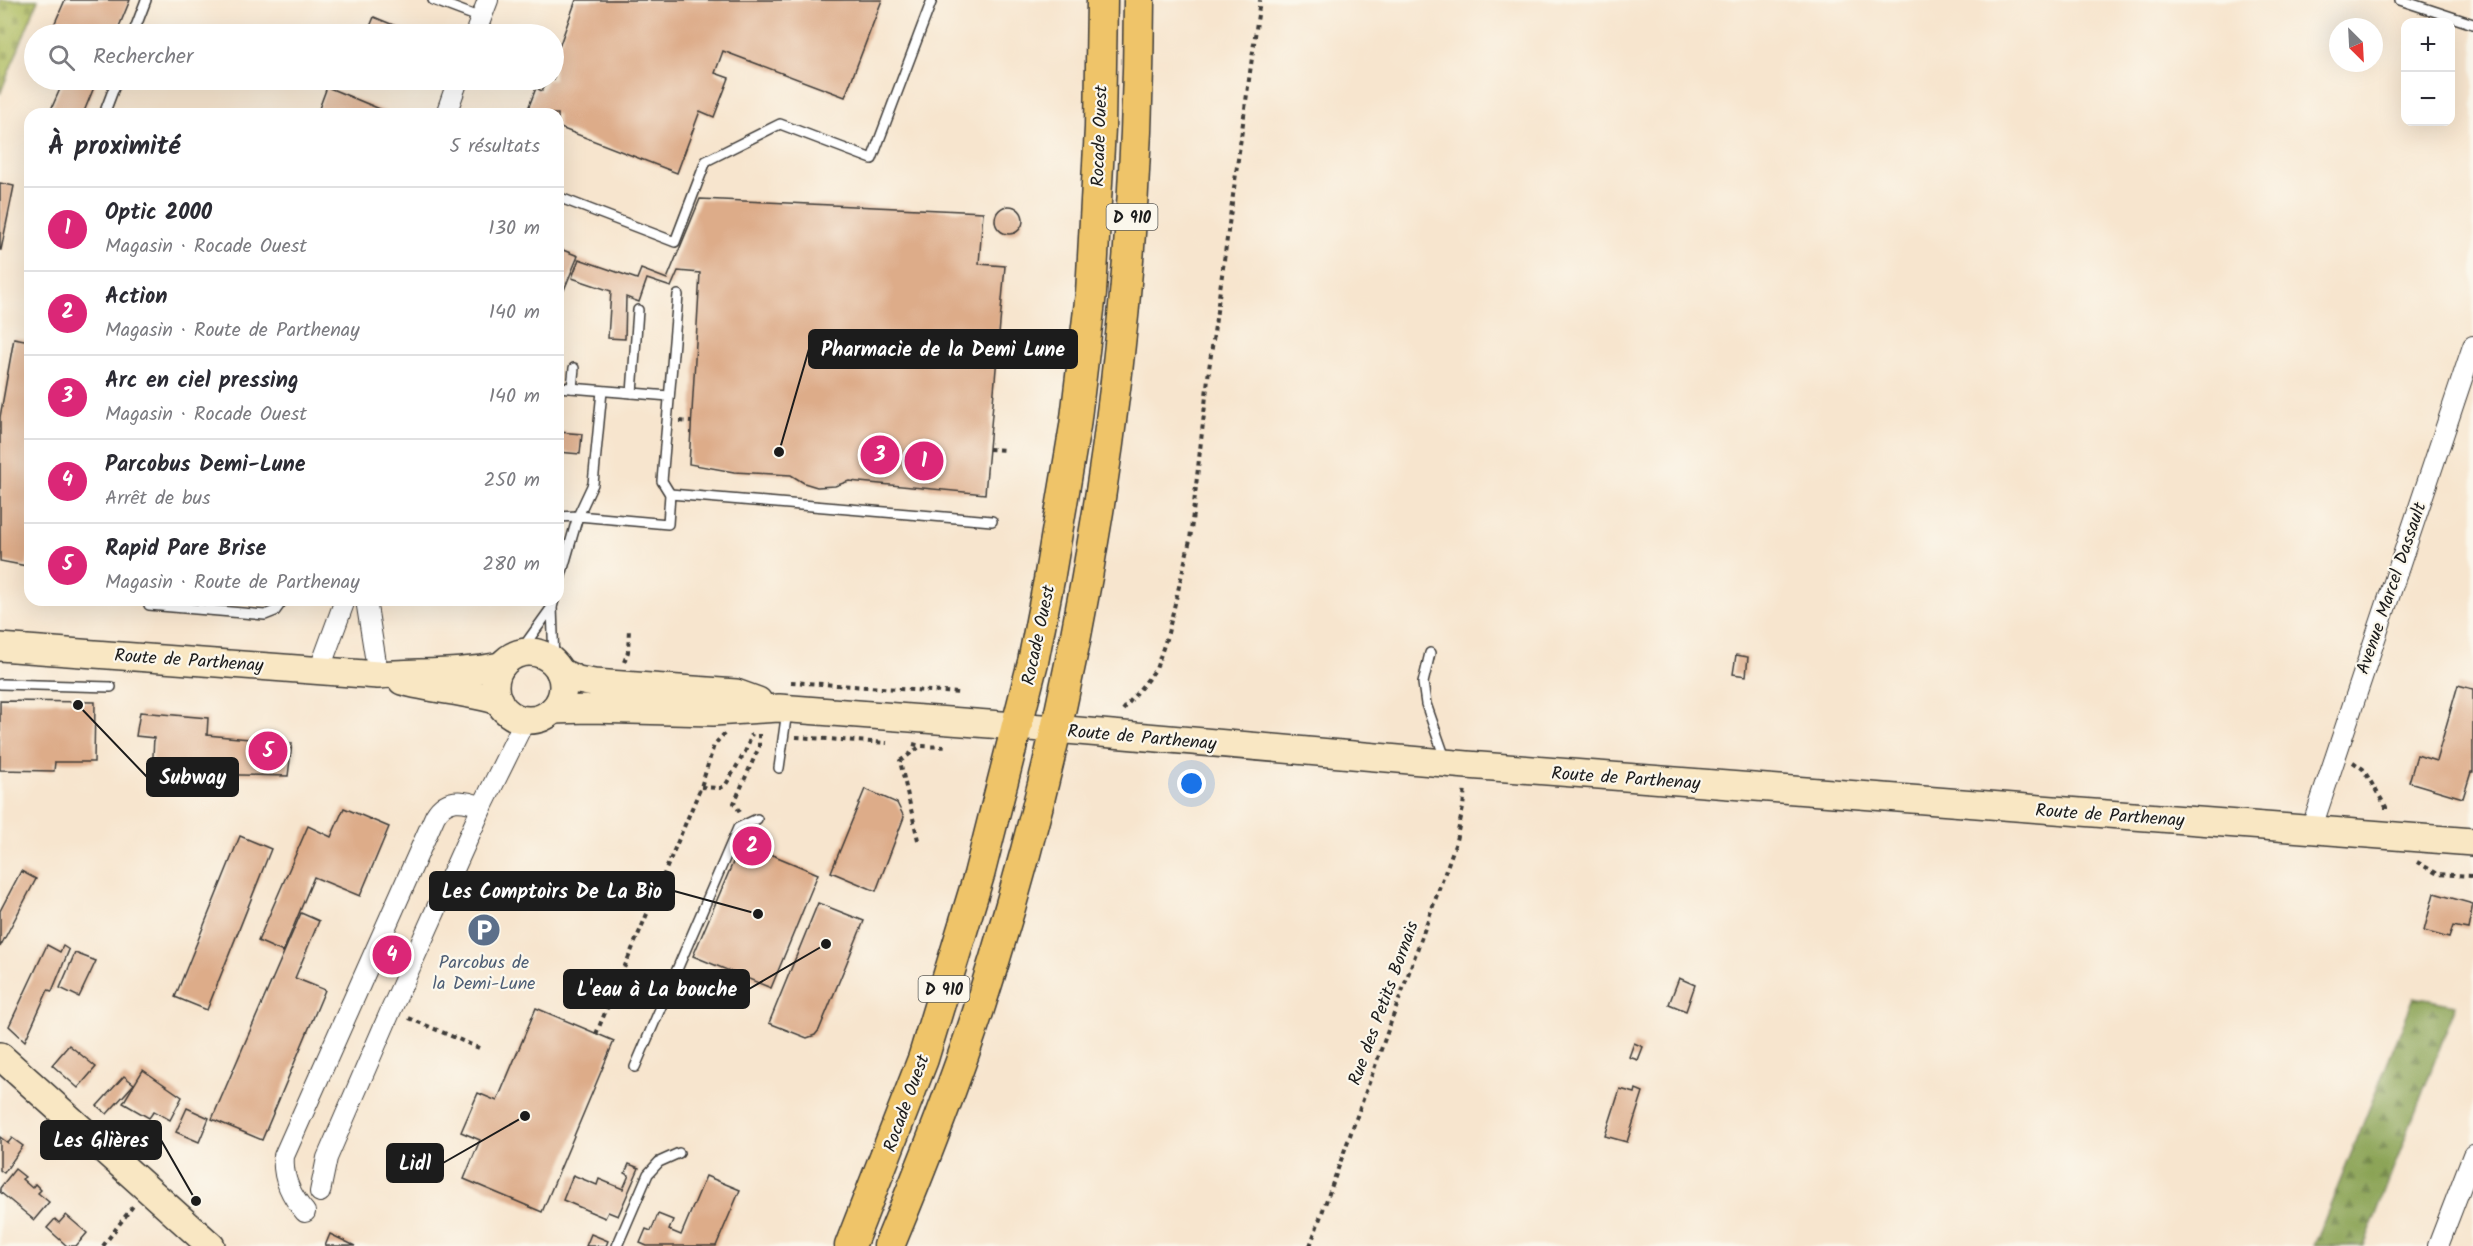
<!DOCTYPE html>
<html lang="fr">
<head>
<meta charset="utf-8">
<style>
	:root { --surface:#fff; --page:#f2f2f3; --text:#2b2b33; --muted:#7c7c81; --line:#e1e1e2; --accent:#db2777 }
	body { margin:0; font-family:Kalam,sans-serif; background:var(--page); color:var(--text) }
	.controls { position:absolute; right:18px; top:18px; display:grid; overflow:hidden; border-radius:12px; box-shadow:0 6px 24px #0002 }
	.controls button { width:54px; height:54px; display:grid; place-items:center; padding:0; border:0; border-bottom:2px solid var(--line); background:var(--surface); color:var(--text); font:30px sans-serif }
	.compass { position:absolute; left:2329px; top:18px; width:54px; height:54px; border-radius:50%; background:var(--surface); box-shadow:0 6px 24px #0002; rotate:156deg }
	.you { position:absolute; left:1192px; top:784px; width:21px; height:21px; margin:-15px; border:4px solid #fff; border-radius:50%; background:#1a73e8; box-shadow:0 0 0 9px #1a73e833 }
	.badge { display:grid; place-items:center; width:39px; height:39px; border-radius:50%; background:var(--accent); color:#fff; font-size:20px; font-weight:700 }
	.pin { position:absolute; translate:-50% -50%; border:3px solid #fff; box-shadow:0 2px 6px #0006 }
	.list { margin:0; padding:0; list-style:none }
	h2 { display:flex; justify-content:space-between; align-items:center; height:78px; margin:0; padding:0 24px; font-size:26px }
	h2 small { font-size:20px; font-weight:400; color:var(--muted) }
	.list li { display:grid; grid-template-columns:39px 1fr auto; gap:18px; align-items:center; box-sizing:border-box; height:84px; padding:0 24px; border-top:2px solid var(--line) }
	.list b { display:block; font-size:22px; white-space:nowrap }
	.list p { margin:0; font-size:20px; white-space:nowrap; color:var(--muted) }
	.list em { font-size:20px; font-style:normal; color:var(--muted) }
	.icon { flex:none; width:33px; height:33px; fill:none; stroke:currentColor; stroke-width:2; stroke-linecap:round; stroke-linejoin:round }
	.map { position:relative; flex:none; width:2473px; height:1246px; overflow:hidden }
	.search { position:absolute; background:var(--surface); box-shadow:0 6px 24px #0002; left:24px; top:24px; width:540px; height:66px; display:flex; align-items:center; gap:15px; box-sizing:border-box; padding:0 21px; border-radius:33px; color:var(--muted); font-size:22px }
	.panel { position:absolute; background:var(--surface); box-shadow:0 6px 24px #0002; left:24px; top:108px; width:540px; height:498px; border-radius:18px }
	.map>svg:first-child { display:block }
	.forest { fill:url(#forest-firs); stroke:#536038; stroke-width:1.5 }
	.cemetery { fill:url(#cemetery-stones); stroke:#646c3d; stroke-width:1.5 }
	.building { fill:#ddac89 }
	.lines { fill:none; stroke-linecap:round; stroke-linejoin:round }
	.lane-casing { stroke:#3d3a37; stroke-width:12 }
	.street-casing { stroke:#3d3a37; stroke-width:22 }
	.secondary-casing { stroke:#3d3a37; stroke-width:30 }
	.primary-casing { stroke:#3d3a37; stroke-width:33 }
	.path { stroke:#3d3a37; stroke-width:4; stroke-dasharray:4.5 4.5; stroke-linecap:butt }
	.lane { stroke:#fff; stroke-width:9 }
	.street { stroke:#fff; stroke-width:20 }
	.secondary { stroke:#f9e7c3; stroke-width:27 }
	.primary { stroke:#efc469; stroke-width:30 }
	.labels { text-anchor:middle; stroke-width:4.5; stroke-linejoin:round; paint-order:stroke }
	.shield { fill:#fbf7ec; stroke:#5f5e5a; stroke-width:1.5 }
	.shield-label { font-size:16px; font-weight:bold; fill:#1c1c1c }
	.street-label { font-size:18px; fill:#1c1c1c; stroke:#fbf7ec }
	.service-label { font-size:18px; fill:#4e5e75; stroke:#fbf7ec }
	.leader { fill:none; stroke:#1c1c1c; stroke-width:2 }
	.callout-dot { fill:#1c1c1c; stroke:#fbf7ec; stroke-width:2 }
	.callout { fill:#1c1c1c; stroke:#1c1c1c; stroke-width:2 }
	.callout-label { font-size:20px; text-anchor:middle; font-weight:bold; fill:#fff }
</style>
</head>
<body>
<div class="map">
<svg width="2473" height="1246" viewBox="0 0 2473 1246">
	<defs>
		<pattern id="forest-firs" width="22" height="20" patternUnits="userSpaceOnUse" patternTransform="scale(1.5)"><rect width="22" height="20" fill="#8aa355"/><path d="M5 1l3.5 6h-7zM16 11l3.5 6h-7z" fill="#708446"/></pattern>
		<pattern id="cemetery-stones" width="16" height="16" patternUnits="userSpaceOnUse" patternTransform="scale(1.5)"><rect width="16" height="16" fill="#adbb5e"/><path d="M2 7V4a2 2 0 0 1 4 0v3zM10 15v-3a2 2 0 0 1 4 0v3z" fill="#94a051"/></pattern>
	</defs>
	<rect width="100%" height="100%" fill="#fbf7ec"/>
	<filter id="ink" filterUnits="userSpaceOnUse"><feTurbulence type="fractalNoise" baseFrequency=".0167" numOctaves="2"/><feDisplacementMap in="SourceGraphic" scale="12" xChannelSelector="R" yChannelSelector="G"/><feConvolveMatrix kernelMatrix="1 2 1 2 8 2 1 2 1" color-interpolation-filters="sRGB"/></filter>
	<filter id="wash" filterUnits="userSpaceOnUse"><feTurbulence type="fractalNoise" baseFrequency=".008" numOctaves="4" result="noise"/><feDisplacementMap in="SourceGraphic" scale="24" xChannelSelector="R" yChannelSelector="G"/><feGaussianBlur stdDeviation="1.35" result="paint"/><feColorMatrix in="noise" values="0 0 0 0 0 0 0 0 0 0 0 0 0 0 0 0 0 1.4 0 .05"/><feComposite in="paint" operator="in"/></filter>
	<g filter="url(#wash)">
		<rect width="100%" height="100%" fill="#f7e5ce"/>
		<polygon class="forest" points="2414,997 2456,1005 2364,1246 2314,1246"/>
		<polygon class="cemetery" points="0,0 38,0 0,94"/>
		<g id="blocks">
			<g class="building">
				<polygon points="65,0 130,0 116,34 50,34"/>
				<polygon points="576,0 882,0 845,97 723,51 715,73 729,78 714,117 700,111 677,173 558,127 558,114 526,114 536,88 542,91 547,80 554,80 554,61"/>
				<polygon points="374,17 415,34 367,34"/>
				<polygon points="64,80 97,80 83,114 49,114"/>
				<polygon points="327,87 387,112 386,114 317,114"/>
				<polygon points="0,183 14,186 1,250 0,250"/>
				<polygon points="700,199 983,212 979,264 1005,266 985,494 849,481 835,486 817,487 804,483 791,475 734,472 689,464 700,273 678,271 671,287 647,279 639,302 626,297 625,339 608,338 611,291 572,278 579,259 637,279 641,269 667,279"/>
				<circle cx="1009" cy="220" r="14"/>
				<polygon points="558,248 578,256 564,290 558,287"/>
				<polygon points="14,338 30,341 30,549 27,566 0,561 0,417"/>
				<polygon points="558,432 582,434 580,454 558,452"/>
				<polygon points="1736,655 1748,657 1746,676 1733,674"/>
				<polygon points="2458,685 2473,689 2473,772 2471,772 2463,798 2409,782 2417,755 2436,761"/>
				<polygon points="0,701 95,702 94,762 55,762 54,771 0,770"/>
				<polygon points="140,712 208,718 207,735 292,743 288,776 152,773 154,738 136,736"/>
				<polygon points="865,789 897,803 904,817 876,891 831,872"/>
				<polygon points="344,808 389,827 360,896 314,877 283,952 258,941 308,826 331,837"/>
				<polygon points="746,832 767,840 763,851 818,874 771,988 693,956"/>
				<polygon points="240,836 271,849 207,1010 175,997"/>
				<polygon points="21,871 36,879 0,947 0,911"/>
				<polygon points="2434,893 2473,904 2468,929 2453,926 2449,938 2424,931"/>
				<polygon points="818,903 864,921 819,1030 815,1035 807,1038 769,1023"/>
				<polygon points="301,913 319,921 295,978 325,990 262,1140 212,1119"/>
				<polygon points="47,945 60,952 63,946 69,950 52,991 48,990 25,1041 9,1026"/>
				<polygon points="75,953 96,961 79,997 60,988"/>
				<polygon points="1679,978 1695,985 1686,1011 1669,1004"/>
				<polygon points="536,1008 614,1041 542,1212 464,1179 480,1140 461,1132 478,1093 497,1101"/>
				<polygon points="1634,1043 1643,1047 1638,1060 1629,1057"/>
				<polygon points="69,1045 96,1067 78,1088 52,1065"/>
				<polygon points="143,1070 182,1097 170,1120 154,1111 149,1118 123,1103"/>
				<polygon points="124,1076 134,1084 107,1114 97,1106"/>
				<polygon points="1620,1089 1635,1093 1636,1089 1643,1092 1627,1142 1605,1136"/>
				<polygon points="187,1108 209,1118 199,1142 176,1132"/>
				<polygon points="0,1137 8,1143 12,1138 23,1146 4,1173 0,1170"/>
				<polygon points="629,1164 639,1168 618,1216 608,1212 605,1218 563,1200 573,1175 597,1185 599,1179 623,1189 629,1175 625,1173"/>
				<polygon points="15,1169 25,1177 22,1179 32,1188 35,1184 41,1190 38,1193 49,1202 34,1220 0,1192 0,1188"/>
				<polygon points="706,1176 740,1190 716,1246 647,1246 640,1243 646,1229 651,1231 658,1214 673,1220 669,1230 681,1235"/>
				<polygon points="66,1215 87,1233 76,1246 67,1246 47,1228 55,1219 59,1223"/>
				<polygon points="330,1234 355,1246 325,1246"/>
				<polygon points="591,1234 608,1241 606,1246 586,1246"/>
			</g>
		</g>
	</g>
	<g filter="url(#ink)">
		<use href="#blocks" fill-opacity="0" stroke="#3d3a37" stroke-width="1.5"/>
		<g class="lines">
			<defs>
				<g id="lane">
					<polyline points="433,0 481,18"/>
					<polyline points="2400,0 2473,24"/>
					<polyline points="133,34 146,0"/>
					<polyline points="104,114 117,80"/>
					<polyline points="558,197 675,242 706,161 780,124 872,159 932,0"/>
					<polyline points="558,387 669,396"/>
					<polyline points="572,388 574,368"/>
					<polyline points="632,393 638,310"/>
					<polyline points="670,494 992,521"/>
					<polyline points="558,517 578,516 593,484 602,391"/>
					<polyline points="558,586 578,516 668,524 670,494 662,481 678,295"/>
					<polyline points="554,600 552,607 554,662"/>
					<polyline points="149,605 265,615 275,611 283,600"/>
					<polyline points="519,653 552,607"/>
					<polyline points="1430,653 1423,683 1426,704 1446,761"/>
					<polyline points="0,684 111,687"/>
					<polyline points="779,768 787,711"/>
					<polyline points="635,1067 738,828 757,819"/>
					<polyline points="617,1246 648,1174 659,1162 679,1153"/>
				</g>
				<g id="street">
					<polyline points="475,34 488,0"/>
					<polyline points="446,114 458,80"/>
					<polyline points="366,600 378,675"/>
					<polyline points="319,671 345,600"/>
					<polyline points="2311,830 2473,346"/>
					<polyline points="320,1192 327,1158 391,1010 482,807 525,720"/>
					<path d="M 305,1212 C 291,1196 282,1177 284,1156 L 435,816 C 446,797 463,799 482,807"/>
					<polyline points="2438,1246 2473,1155"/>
				</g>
				<g id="secondary">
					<path d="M 0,647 L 378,675 C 419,672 460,674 501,666"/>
					<circle cx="529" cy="686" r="34"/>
					<polyline points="560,672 578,680 594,683 736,693 758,701"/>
					<path d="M 402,681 C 434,690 467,691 499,701"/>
					<polyline points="553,710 590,709 713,712 779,708 1055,729 1467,765 2473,842"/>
					<polyline points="0,1056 211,1246"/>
				</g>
				<g id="primary">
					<polyline points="850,1246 923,1059 979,875 1033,662 1049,580 1075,426 1091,293 1100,128 1102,0"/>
					<path d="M 889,1246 C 921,1169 952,1091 978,1012 C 1084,687 1138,342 1139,0"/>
				</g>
			</defs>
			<use href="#lane" class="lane-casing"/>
			<use href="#street" class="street-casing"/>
			<use href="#secondary" class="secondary-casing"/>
			<use href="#primary" class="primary-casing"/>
			<g class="path">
				<polyline points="680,421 691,422"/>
				<polyline points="989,449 1006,450"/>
				<polyline points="624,662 628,652 629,628"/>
				<polyline points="791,682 959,693"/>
				<polyline points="1123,710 1156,669 1168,633 1190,540 1209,369 1260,0"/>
				<polyline points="796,737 887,743"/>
				<polyline points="913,744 921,746"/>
				<polyline points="2353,762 2363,769 2386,807 2386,812"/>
				<polyline points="701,787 720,788 725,786 745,752 752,734"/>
				<polyline points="740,812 734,803 759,747 759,734"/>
				<polyline points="918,840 900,761 921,746 948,747"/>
				<polyline points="2417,862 2438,874 2473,876"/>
				<polyline points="409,1018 479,1048"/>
				<polyline points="596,1034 701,787 714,745 724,734"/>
				<polyline points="103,1246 133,1206"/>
				<polyline points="1310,1246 1455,845 1463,808 1465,787"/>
			</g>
			<use href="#lane" class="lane"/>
			<use href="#street" class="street"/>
			<use href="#secondary" class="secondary"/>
			<use href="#primary" class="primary"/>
		</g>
	</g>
	<defs>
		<symbol id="parking-disc" viewBox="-11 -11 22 22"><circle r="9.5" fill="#5c6f8a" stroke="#fbf7ec"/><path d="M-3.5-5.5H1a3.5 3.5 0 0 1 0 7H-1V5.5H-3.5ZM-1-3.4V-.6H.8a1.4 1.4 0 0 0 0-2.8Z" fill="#fff"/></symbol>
	</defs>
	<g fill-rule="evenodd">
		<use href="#parking-disc" x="465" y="911" width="38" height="38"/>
	</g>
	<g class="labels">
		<g class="shield">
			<rect x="1106.5" y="204" width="51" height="26" rx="4.5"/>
			<rect x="918.5" y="976" width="51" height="26" rx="4.5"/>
		</g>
		<g class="shield-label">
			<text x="1132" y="223">D 910</text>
			<text x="944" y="995">D 910</text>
		</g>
		<g class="street-label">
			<text transform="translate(1099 136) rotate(-88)" y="6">Rocade Ouest</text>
			<text transform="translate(2391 588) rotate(-71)" y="6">Avenue Marcel Dassault</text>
			<text transform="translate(1038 635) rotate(-78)" y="6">Rocade Ouest</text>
			<text transform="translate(189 660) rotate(4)" y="6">Route de Parthenay</text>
			<text transform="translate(1142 737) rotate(5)" y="6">Route de Parthenay</text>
			<text transform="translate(1626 778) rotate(4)" y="6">Route de Parthenay</text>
			<text transform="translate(2110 815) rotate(4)" y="6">Route de Parthenay</text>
			<text transform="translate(1383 1003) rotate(-70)" y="6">Rue des Petits Bornais</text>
			<text transform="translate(906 1103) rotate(-70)" y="6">Rocade Ouest</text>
		</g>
		<g class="service-label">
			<text x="484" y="968">Parcobus de<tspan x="484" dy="21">la Demi-Lune</tspan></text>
		</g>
	</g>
	<path class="leader" d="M779 452L809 349M78 705L147 777M758 914L674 891M826 944L749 989M196 1201L161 1140M525 1116L443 1163"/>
	<g class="callout-dot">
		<circle cx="779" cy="452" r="6"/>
		<circle cx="78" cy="705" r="6"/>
		<circle cx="758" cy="914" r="6"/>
		<circle cx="826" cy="944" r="6"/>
		<circle cx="196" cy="1201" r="6"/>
		<circle cx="525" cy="1116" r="6"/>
	</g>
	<g class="callout">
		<rect x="809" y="330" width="268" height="38" rx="6"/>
		<rect x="147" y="758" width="91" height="38" rx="6"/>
		<rect x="430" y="872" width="244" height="38" rx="6"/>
		<rect x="564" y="970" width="185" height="38" rx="6"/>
		<rect x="41" y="1121" width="120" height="38" rx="6"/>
		<rect x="387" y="1144" width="56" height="38" rx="6"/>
	</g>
	<g class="callout-label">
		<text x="943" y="356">Pharmacie de la Demi Lune</text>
		<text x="193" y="784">Subway</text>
		<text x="552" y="898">Les Comptoirs De La Bio</text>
		<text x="657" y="996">L'eau à La bouche</text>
		<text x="101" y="1147">Les Glières</text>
		<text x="415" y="1170">Lidl</text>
	</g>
</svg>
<div class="controls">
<button>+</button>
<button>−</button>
</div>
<svg class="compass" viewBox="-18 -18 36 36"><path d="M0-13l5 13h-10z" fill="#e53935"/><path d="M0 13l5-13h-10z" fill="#7c7c81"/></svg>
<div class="you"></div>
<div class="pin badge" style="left:924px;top:461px">1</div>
<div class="pin badge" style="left:752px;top:846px">2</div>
<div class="pin badge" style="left:880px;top:455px">3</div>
<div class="pin badge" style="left:392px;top:955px">4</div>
<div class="pin badge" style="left:268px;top:751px">5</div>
<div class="search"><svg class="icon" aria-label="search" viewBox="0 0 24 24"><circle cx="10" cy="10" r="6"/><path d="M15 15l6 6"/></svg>Rechercher</div>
<section class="panel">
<h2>À proximité<small>5 résultats</small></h2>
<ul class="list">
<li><span class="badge">1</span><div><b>Optic 2000</b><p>Magasin · Rocade Ouest</p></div><em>130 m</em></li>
<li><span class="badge">2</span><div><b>Action</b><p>Magasin · Route de Parthenay</p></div><em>140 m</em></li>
<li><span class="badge">3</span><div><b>Arc en ciel pressing</b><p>Magasin · Rocade Ouest</p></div><em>140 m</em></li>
<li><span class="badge">4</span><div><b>Parcobus Demi-Lune</b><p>Arrêt de bus</p></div><em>250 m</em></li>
<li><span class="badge">5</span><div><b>Rapid Pare Brise</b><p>Magasin · Route de Parthenay</p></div><em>280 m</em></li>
</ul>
</section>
</div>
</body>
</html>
